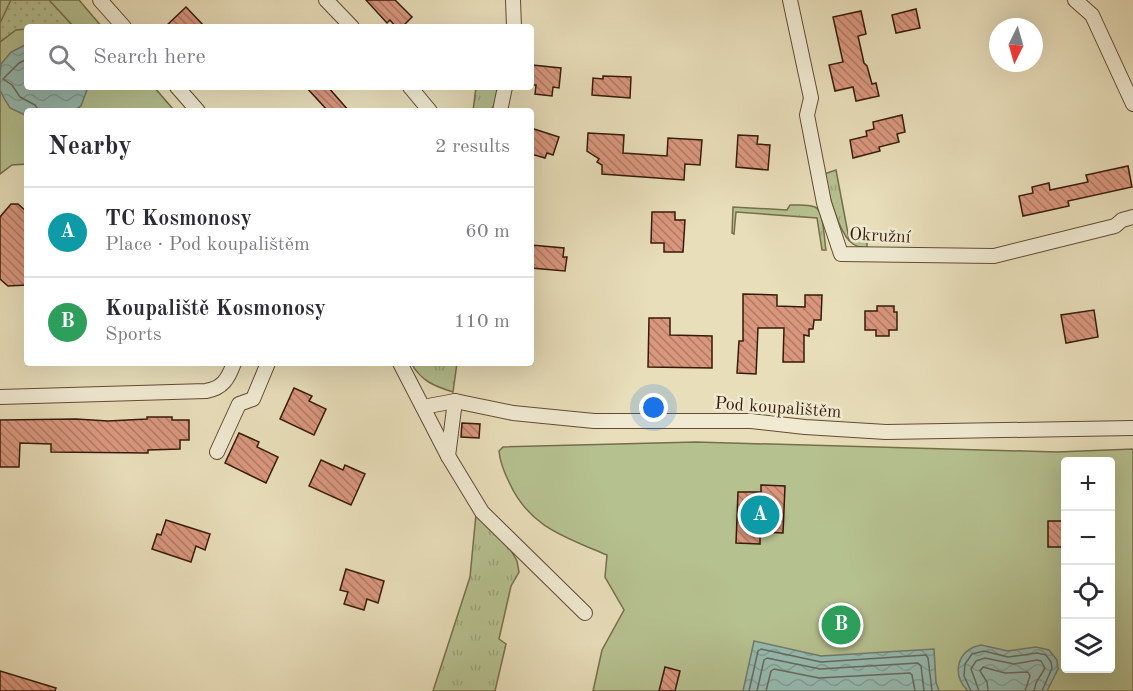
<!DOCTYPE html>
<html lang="en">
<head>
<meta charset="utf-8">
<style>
	:root { --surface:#fff; --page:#f7f7f7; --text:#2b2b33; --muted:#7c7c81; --line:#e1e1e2; --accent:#8f2418 }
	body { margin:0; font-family:"Old Standard TT",serif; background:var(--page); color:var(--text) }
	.controls { position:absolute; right:18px; bottom:18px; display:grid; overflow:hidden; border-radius:6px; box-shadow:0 6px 24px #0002 }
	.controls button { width:54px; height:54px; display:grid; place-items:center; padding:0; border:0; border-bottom:2px solid var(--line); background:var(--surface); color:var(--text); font:30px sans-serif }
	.compass { position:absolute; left:989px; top:18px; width:54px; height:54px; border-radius:50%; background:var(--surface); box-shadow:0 6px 24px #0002; rotate:185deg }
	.you { position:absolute; left:654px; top:408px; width:21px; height:21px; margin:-15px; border:4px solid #fff; border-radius:50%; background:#1a73e8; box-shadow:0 0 0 9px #1a73e833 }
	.badge { display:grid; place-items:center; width:39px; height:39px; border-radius:50%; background:var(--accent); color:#fff; font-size:20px; font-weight:700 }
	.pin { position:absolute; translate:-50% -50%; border:3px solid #fff; box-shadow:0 2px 6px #0006 }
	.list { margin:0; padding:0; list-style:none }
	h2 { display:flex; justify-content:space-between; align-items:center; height:78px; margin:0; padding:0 24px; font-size:26px }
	h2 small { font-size:20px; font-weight:400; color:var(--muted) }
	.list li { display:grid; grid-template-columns:39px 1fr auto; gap:18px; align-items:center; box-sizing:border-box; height:90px; padding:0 24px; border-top:2px solid var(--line) }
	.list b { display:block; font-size:22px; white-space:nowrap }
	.list p { margin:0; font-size:20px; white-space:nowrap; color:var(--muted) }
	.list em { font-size:20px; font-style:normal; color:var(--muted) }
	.icon { flex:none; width:33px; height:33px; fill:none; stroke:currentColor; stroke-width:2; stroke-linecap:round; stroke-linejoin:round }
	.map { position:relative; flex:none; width:1133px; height:691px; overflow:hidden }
	.search { position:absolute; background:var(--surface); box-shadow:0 6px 24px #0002; left:24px; top:24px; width:510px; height:66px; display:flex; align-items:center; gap:15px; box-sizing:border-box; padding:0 21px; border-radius:6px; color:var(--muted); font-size:22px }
	.panel { position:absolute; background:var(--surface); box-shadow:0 6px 24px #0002; left:24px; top:108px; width:510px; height:258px; border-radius:6px }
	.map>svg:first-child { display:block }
	.grass { fill:url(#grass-tufts); stroke:#766e4c; stroke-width:1.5 }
	.park { fill:#b6c190; stroke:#766e4c; stroke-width:1.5; fill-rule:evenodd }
	.garden { fill:url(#garden-dots); stroke:#766e4c; stroke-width:1.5 }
	.water { fill:url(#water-waves); stroke:#717b6e; stroke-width:1.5 }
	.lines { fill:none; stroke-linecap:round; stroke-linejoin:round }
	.shore { stroke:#676b5e; stroke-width:1.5 }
	.building { fill:url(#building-back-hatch); stroke:#371a09; stroke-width:1.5 }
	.street-casing { stroke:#634b35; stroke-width:16 }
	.street { stroke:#f0ead2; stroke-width:14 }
	.labels { text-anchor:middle; stroke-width:5; stroke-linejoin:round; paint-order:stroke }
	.street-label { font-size:18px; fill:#371a09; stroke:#f0ead2 }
</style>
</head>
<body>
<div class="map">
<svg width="1133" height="691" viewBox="0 0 1133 691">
	<defs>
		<pattern id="grass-tufts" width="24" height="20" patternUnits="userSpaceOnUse" patternTransform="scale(1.5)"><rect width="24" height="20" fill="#b6c190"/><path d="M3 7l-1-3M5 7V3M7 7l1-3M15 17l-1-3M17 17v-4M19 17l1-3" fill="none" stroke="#9da57b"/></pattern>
		<pattern id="garden-dots" width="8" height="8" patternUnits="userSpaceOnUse" patternTransform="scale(1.5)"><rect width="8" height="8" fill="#b6c190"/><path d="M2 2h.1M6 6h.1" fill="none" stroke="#9da57b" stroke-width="1.8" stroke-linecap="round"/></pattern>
		<pattern id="water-waves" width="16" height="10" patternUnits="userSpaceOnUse" patternTransform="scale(1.5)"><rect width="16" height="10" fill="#97bcb2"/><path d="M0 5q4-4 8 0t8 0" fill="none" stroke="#83a198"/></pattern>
		<pattern id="building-back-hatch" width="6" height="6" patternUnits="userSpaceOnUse" patternTransform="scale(1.5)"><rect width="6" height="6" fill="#d9977e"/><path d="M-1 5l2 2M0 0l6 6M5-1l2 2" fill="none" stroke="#b17a65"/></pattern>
	</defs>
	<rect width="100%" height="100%" fill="#e8deba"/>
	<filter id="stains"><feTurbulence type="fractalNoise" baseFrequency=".00333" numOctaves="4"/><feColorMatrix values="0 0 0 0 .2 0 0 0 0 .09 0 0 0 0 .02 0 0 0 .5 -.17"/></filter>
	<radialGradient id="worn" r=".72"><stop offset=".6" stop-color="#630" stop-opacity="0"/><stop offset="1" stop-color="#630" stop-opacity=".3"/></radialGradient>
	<g class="grass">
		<polygon points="476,87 498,89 497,99 491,111 473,111"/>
		<path d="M 836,170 L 849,239 L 867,239 L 867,248 C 862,247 857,247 853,244 C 838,234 828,191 824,174 Z"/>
		<path d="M 790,205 C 797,205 808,204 815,207 C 824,211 824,240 826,250 L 822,250 L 817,218 L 736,212 L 734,234 L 732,233 L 733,207 L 787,210 Z"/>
		<path d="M 411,363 L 457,363 L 453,392 C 434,386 421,381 411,363 Z"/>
		<polygon points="476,514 509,547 517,561 519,572 511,586 499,639 506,644 495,691 433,691 470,577"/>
	</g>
	<g class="park">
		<polygon points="0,0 79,0 102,27 27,27 27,87 154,87 173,109 171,111 27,111 27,164 12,165 0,174"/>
		<path d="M 696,442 L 1057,452 L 1133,449 L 1133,691 L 593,691 L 602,650 L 624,610 L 605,577 L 607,555 C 565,537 529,527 509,482 C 504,472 500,463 499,451 L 503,447 ZM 1066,462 L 1110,462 L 1110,668 L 1066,668 Z"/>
	</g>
	<polygon class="garden" points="11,0 49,0 74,27 27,27 27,29 16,30 0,42 0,23"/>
	<g class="water">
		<polygon points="27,44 27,87 88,87 81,106 73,111 27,111 27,116 10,108 5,100 0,90 0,77 1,64 11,52"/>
		<polygon points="754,641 821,656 934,649 936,682 939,691 743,691"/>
		<path d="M 981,645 L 1008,651 L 1036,647 L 1049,650 L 1057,660 L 1058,669 L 1047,691 L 968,691 C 951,674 957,650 981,645 Z"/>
	</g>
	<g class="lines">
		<g class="shore">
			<polyline points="27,59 19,63 3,79 12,85 20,97 35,105 39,111"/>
			<polyline points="749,691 758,651 761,649 821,662 926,655 928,658 932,691"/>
			<polyline points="757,691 764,660 767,658 820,669 918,663 921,666 924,691"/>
			<polyline points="766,691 771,671 774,669 819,678 910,673 912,675 915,691"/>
			<polyline points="971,691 964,676 965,664 972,654 984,651 1008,657 1037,653 1046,655 1051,662 1052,668 1042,691"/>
			<polyline points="979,691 971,669 976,661 985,658 1014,664 1037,660 1041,661 1045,668 1036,683 1034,691"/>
			<polyline points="988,691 987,682 980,671 983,667 1005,673 1028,672 1030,676 1025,691"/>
		</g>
	</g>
	<g class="building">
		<polygon points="366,0 395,0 412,17 402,27 396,27 390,20 387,23"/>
		<polygon points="186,7 205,27 165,27"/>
		<polygon points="916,9 920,28 896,33 892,15"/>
		<polygon points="861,11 866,34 858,36 864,63 867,66 872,84 876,83 879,96 856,101 853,87 835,91 829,65 843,62 833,17"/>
		<polygon points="532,65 561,68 559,88 553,87 552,96 535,94 536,85 531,85"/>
		<polygon points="603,76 631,77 630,98 592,95 593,78 603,79"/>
		<polygon points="306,87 328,87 349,111 328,111"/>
		<polygon points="902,115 905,132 897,134 899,142 879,147 880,151 853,158 850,140 867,136 866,131 874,129 873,122"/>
		<polygon points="531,128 559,137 553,155 547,153 545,158 531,154"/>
		<polygon points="588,133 624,135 623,153 667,156 668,138 702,140 700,165 685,164 684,180 602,174 602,165 597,162 599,159 587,151"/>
		<polygon points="738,135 758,136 757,144 770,145 768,170 736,167"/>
		<polygon points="1128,166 1132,187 1068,201 1069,206 1023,216 1019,196 1033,193 1032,187 1049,183 1050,190 1088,182 1086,175"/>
		<polygon points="11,204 18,204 27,212 27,285 8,286 0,279 0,217"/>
		<polygon points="652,212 675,212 675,220 685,220 683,252 664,252 664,243 651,243"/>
		<polygon points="531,245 564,248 563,257 567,257 565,271 531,268"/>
		<polygon points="743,294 777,295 777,306 805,307 805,295 822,295 821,320 814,320 813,329 809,329 809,336 804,335 804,362 783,362 784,328 758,328 756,374 737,373 739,341 743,341"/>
		<polygon points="877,306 894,306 894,312 897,312 897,330 889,330 889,336 876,336 876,330 865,330 865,311 877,311"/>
		<polygon points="1094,310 1098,337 1066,343 1061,315"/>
		<polygon points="649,318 670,318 670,335 712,336 712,368 648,367"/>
		<polygon points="294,388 312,396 309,401 326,409 314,435 280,419"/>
		<polygon points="147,417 172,417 172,420 189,420 189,440 180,440 180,449 148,450 148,453 51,452 51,444 20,443 19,467 0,467 0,420 76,419 108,421 147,419"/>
		<polygon points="462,423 480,424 479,438 461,437"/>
		<polygon points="239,433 259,442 257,447 278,457 266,483 225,463"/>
		<polygon points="321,460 343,470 345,465 365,474 351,505 309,486"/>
		<polygon points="761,485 785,486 783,533 760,532 760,544 736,543 738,492 761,492"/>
		<polygon points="166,520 210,534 205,550 196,546 191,562 152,549 157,534 161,535"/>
		<rect x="1048" y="521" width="17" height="26"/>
		<polygon points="346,569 384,581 378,603 367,599 364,610 344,604 348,592 340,590"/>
		<polygon points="665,667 680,671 675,691 659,691"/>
		<polygon points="0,671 56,688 55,691 0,691"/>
	</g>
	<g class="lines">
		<defs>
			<g id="street">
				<polyline points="100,0 124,27"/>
				<polyline points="326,0 352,27"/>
				<polyline points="513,0 514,27"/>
				<polyline points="790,0 811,98 807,115 824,203 841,254 994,256 1115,226 1122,220 1133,217"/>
				<polyline points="1075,0 1092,15 1133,104"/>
				<polyline points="177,87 198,111"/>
				<polyline points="410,87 430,111"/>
				<polyline points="500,111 505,87"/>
				<polyline points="400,363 448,456 482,512 585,613"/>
				<path d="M 0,397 L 206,391 C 223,388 228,379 234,363"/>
				<polyline points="423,407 455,401 513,413 594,421 751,421 805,427 886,432 1133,428"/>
				<polyline points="217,452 239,404 253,399 268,363"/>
				<polyline points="448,456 455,401"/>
			</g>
		</defs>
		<use href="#street" class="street-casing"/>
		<use href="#street" class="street"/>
	</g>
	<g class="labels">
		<g class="street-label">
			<text transform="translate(880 235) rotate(3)" y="6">Okružní</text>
			<text transform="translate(778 407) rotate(4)" y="6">Pod koupalištěm</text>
		</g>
	</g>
	<rect width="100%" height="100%" filter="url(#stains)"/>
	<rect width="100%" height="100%" fill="url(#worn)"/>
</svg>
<div class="controls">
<button>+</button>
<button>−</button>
<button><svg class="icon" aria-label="locate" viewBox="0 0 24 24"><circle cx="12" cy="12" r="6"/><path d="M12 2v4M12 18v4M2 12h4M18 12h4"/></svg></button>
<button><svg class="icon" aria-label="layers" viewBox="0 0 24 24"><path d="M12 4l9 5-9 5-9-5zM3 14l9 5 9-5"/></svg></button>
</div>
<svg class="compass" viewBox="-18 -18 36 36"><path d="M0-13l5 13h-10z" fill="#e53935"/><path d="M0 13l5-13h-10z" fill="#7c7c81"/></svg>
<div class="you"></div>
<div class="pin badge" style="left:760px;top:515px;background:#0f9aa8">A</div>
<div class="pin badge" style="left:841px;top:625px;background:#2e9e5b">B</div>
<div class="search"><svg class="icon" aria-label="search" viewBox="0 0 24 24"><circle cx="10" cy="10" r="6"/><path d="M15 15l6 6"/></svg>Search here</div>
<section class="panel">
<h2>Nearby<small>2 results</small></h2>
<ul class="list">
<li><span class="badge" style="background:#0f9aa8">A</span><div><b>TC Kosmonosy</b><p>Place · Pod koupalištěm</p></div><em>60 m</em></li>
<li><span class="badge" style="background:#2e9e5b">B</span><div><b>Koupaliště Kosmonosy</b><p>Sports</p></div><em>110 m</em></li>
</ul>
</section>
</div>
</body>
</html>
